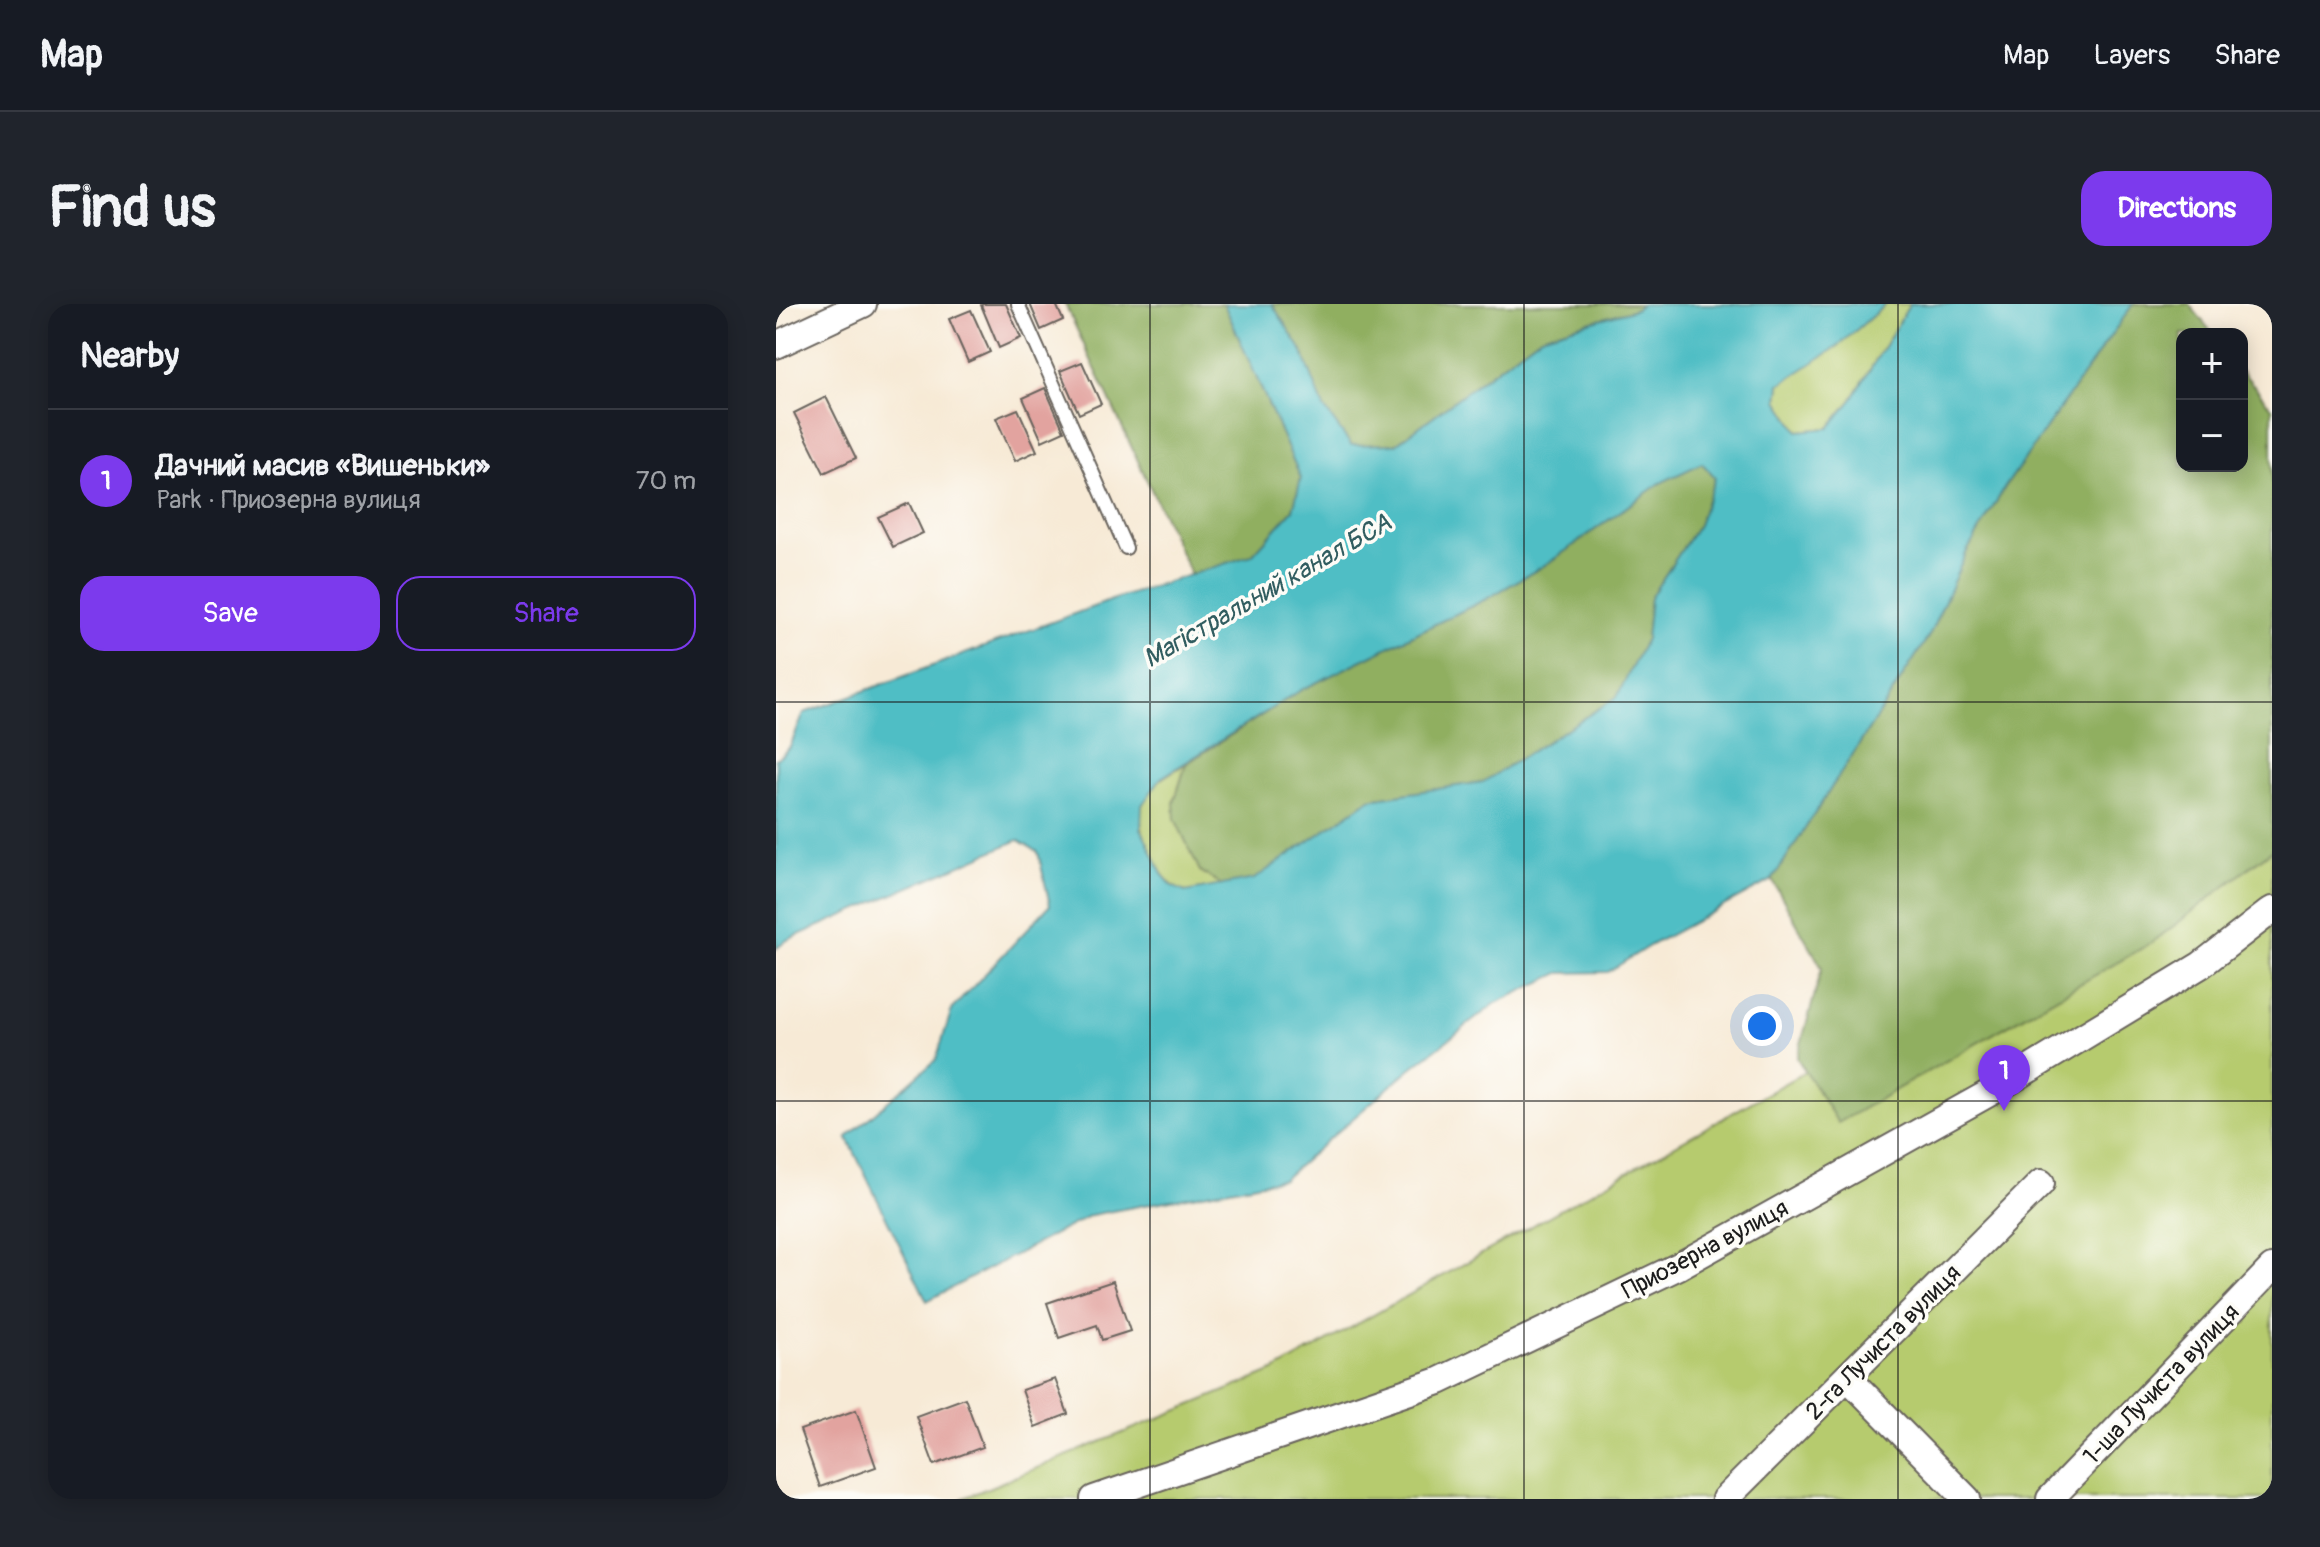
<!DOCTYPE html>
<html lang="en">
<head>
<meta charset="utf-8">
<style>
	:root { --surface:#171b24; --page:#20242c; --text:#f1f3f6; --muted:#9ea1a6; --line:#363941; --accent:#7c3aed }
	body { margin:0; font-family:Pangolin,sans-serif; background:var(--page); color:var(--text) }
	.controls { position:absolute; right:24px; top:24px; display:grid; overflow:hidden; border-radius:16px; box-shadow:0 4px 20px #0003 }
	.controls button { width:72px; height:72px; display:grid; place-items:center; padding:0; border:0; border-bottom:2px solid var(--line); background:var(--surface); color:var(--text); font:40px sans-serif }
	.you { position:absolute; left:986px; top:722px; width:28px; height:28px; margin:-20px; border:6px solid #fff; border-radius:50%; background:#1a73e8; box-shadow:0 0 0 12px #1a73e833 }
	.badge { display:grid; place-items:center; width:52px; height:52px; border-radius:50%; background:var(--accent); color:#fff; font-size:26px; font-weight:700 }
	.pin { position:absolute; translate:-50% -66px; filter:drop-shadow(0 2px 4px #0008) }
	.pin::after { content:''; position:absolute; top:42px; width:28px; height:24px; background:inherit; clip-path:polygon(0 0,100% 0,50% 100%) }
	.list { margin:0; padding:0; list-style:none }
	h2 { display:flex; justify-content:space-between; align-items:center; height:104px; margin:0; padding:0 32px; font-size:34px }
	h2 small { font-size:26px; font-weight:400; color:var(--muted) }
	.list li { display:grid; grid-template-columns:52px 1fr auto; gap:24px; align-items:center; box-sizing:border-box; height:144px; padding:0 32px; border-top:2px solid var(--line) }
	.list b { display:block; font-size:30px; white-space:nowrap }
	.list p { margin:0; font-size:26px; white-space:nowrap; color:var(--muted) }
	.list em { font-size:26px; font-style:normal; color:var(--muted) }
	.actions { display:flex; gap:16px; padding:24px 32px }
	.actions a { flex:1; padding:18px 0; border:2px solid var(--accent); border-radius:24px; text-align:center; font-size:28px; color:var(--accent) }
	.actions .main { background:var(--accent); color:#fff }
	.map { position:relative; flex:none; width:1496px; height:1195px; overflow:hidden; border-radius:24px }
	header { display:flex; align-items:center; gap:48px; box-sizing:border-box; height:112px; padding:0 40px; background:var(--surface); border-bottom:2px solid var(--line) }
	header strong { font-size:38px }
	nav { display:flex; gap:44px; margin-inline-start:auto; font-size:28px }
	.intro { display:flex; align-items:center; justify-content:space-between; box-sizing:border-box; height:192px; padding:0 48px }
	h1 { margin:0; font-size:56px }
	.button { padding:20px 36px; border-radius:24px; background:var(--accent); color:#fff; font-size:28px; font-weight:700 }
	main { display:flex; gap:48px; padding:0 48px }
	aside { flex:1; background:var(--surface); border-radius:24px; box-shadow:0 4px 20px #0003 }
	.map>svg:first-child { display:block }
	.green { fill:#b6cb6e; stroke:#697445; stroke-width:2 }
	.forest { fill:#90af61; stroke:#56663e; stroke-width:2 }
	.water { fill:#50bec5; stroke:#366d70; stroke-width:2; fill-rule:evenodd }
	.building { fill:#e2a39f }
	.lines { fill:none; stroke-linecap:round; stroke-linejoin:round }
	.lane-casing { stroke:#69645d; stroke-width:16 }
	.street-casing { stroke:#69645d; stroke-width:30 }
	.lane { stroke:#fff; stroke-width:12 }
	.street { stroke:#fff; stroke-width:26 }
	.grid { fill:none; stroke:#1c1c1c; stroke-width:2; stroke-opacity:0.55 }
	.labels { text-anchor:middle; stroke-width:7; stroke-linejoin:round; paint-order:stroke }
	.street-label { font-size:24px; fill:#1c1c1c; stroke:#fdfcf7 }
	.water-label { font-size:26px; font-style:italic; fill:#315d60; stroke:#fdfcf7 }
</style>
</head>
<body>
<header>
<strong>Map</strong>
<nav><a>Map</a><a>Layers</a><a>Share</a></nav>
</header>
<div class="intro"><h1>Find us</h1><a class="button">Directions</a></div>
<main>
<aside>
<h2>Nearby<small></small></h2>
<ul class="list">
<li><span class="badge">1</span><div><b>Дачний масив «Вишеньки»</b><p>Park · Приозерна вулиця</p></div><em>70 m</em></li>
</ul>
<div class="actions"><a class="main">Save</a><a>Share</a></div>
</aside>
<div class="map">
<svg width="1496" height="1195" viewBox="0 0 1496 1195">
	<rect width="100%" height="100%" fill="#fdfcf7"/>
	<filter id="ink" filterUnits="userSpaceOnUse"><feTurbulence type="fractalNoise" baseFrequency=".0125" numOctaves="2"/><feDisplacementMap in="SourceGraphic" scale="16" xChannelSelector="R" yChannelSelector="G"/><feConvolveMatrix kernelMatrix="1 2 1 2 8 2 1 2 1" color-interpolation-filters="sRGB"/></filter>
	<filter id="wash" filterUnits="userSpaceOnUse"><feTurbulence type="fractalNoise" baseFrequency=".006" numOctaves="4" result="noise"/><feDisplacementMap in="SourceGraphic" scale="32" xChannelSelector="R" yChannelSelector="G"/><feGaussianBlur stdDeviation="1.8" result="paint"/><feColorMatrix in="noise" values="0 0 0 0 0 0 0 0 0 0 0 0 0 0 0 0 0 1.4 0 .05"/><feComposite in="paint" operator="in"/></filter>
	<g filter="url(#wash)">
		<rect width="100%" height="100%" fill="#f7ead6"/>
		<g class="green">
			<polygon points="1110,0 1134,0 1075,97 1053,124 1022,127 1002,96 1004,79 1060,43"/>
			<path d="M 410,460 L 398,498 L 424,567 L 448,582 C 436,584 417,591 406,587 C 383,579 359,524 366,502 C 371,481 393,469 410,460 Z"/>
			<polygon points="1496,481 1496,1195 185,1195 498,1067 1421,547"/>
		</g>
		<g class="forest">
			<polygon points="289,0 448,0 525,174 517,206 476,251 415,271"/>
			<polygon points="496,0 865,0 859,5 765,32 620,140 581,141 575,141 548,104 526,47"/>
			<polygon points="1357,0 1413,0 1437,30 1406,30 1406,162 1466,162 1466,67 1496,104 1496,546 1377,638 1062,819 1021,754 1046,664 996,576 1154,330 1190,249 1229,183"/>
			<polygon points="926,159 939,174 922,221 874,294 870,335 841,393 707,479 594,495 476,577 448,582 424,567 399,515 398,499 410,460 525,386 710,295 774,258 884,179"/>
		</g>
		<path class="water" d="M 448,0 L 496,0 L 526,47 L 548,104 L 575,141 L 620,140 L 765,32 L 859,5 L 865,0 L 1110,0 L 1061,43 L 1004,80 L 1002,96 L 1022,127 L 1053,124 L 1075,97 L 1134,0 L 1357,0 L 1229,183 L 1190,249 L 1154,330 L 996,576 L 873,642 L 832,668 L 784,669 L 720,699 L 634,765 L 507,875 L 315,911 L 151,997 L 71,833 L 160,756 L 176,705 L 274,601 L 262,548 L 242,536 L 11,636 L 0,645 L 0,455 L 14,443 L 28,409 L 336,296 L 476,251 L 517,206 L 525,174 ZM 926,159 L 939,174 L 922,221 L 874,294 L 870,335 L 841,393 L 707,478 L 594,495 L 478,575 L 409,588 L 396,582 L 386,570 L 365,524 L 366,501 L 385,474 L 525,386 L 710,295 L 774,258 L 884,179 Z"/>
		<g id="blocks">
			<g class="building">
				<polygon points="207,0 230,0 245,34 223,44 205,1"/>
				<polygon points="254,0 280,0 287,16 265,26"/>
				<polygon points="195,6 214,48 192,58 173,15"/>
				<polygon points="306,58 325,100 303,110 284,67"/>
				<polygon points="269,84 288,127 266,137 247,94"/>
				<polygon points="50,93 80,154 48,169 18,109"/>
				<polygon points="242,105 261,147 239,157 220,114"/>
				<polygon points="133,199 147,229 117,243 102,213"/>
				<polygon points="337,977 354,1027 326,1036 321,1021 283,1034 271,999"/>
				<polygon points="279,1075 292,1110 259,1123 246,1086"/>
				<polygon points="189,1094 207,1143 158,1161 140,1112"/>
				<polygon points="80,1106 100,1163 44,1183 24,1126"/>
			</g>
		</g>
	</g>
	<g filter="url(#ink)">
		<use href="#blocks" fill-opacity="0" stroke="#69645d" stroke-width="2"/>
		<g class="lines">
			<defs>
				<polyline id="lane" points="242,0 350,244"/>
				<g id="street">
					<polyline points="0,41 87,0"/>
					<polyline points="1072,1074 1191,1195"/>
					<polyline points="318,1195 663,1077 903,962 1224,783 1425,661 1496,606"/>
					<polyline points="949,1195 1265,879"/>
					<polyline points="1274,1195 1496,964"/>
				</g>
			</defs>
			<use href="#lane" class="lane-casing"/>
			<use href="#street" class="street-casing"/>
			<use href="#lane" class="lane"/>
			<use href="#street" class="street"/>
		</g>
	</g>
	<path class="grid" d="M 374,0 L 374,1195M 748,0 L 748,1195M 1122,0 L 1122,1195M 0,398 L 1496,398M 0,797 L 1496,797"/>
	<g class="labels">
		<g class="street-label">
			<text transform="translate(929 945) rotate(-28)" y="8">Приозерна вулиця</text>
			<text transform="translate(1107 1038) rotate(-45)" y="8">2-га Лучиста вулиця</text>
			<text transform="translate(1385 1080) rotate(-46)" y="8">1-ша Лучиста вулиця</text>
		</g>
		<g class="water-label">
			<text transform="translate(491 286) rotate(-30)" y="9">Магістральний канал БСА</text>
		</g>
	</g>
</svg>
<div class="controls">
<button>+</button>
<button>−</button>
</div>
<div class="you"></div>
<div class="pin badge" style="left:1228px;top:807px">1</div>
</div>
</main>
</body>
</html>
